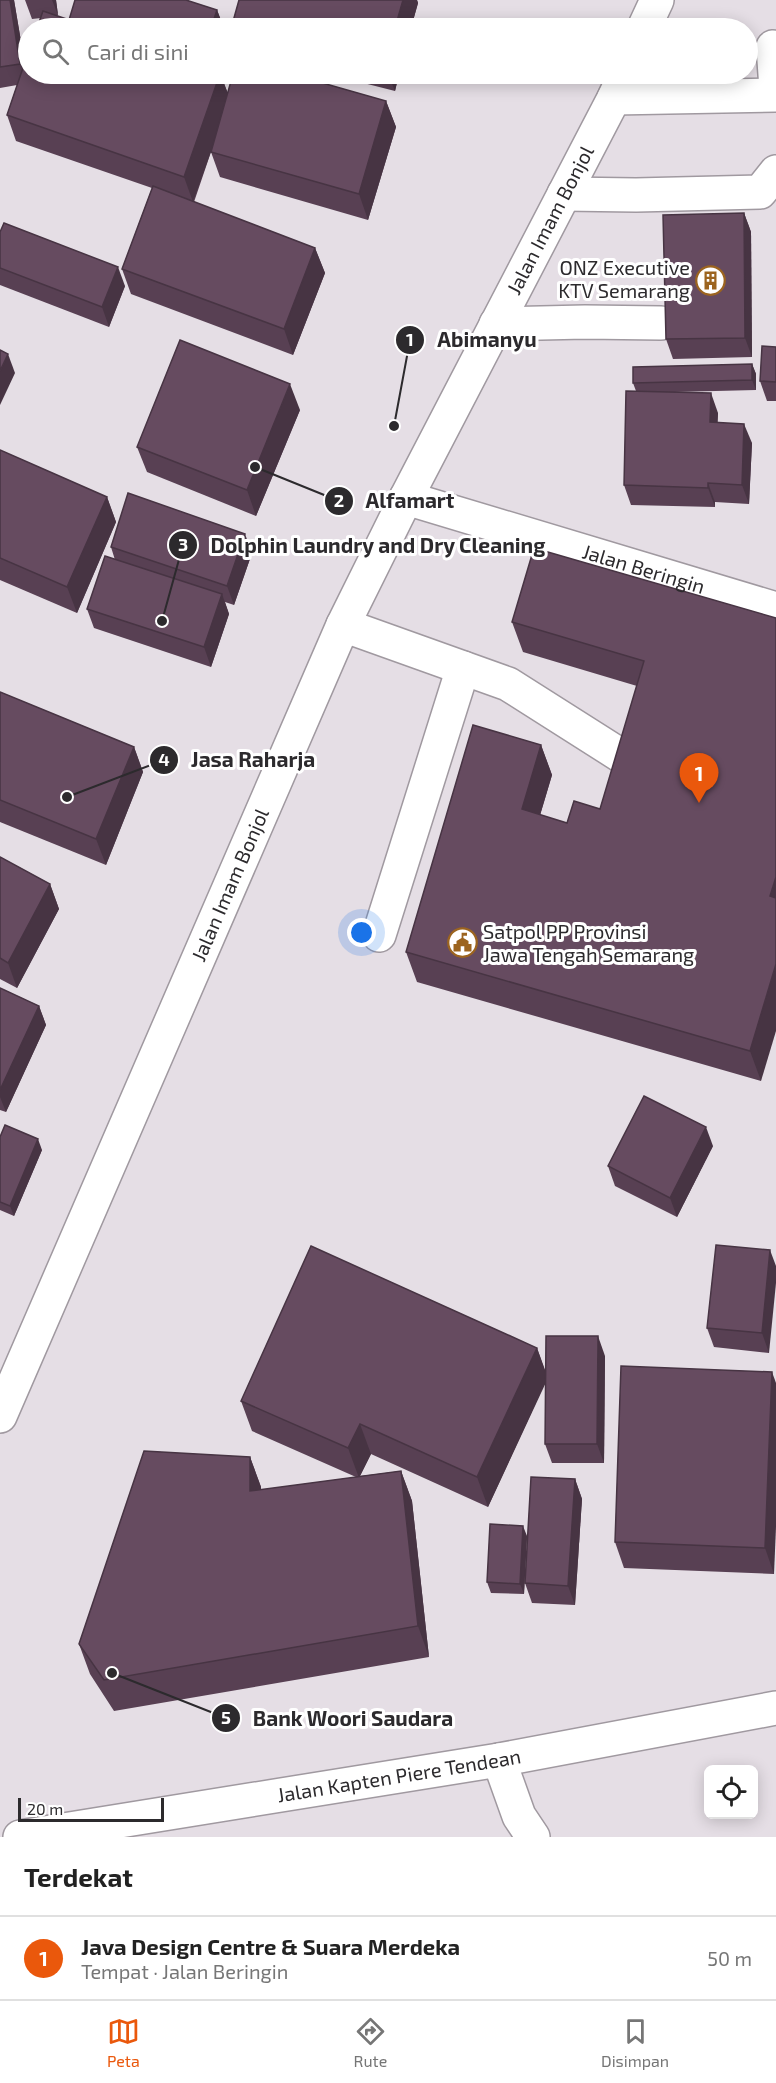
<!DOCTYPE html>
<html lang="id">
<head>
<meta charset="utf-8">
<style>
	:root { --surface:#fff; --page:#f6f6f6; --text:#222; --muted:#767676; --line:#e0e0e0; --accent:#ea580c }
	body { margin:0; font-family:"Exo 2",sans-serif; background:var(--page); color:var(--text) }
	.controls { position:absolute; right:18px; bottom:18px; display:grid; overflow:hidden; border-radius:9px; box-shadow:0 3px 15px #0003 }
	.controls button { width:54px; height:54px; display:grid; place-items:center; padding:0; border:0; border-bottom:2px solid var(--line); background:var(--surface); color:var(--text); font:30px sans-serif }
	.scale { position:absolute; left:18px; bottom:15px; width:146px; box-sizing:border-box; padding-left:6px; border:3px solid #2c2a2d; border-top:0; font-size:16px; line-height:21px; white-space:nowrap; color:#2c2a2d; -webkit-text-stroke:4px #fff; paint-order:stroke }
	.you { position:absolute; left:362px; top:933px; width:21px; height:21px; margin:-15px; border:4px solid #fff; border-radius:50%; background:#1a73e8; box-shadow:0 0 0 9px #1a73e833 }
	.badge { display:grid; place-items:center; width:39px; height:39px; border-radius:50%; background:var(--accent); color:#fff; font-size:20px; font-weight:700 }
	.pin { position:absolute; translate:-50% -50px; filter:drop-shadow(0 2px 3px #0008) }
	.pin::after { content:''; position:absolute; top:32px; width:21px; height:18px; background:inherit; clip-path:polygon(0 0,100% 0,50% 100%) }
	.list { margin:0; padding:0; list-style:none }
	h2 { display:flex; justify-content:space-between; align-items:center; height:78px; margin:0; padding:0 24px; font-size:26px }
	h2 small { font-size:20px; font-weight:400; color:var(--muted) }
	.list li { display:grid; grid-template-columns:39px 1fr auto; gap:18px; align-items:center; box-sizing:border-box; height:84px; padding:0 24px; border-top:2px solid var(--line) }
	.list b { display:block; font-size:22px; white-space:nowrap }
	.list p { margin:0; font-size:20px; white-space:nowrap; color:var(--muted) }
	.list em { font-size:20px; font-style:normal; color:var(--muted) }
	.icon { flex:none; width:33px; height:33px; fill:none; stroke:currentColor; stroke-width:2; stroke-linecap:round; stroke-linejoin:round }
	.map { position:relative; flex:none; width:776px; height:1837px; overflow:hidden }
	.search { position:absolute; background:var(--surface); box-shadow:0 3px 15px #0003; left:18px; right:18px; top:18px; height:66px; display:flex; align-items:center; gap:15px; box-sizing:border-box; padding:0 21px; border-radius:33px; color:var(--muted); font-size:22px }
	.sheet { height:162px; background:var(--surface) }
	nav { display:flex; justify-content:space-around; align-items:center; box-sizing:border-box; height:84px; border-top:2px solid var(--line); background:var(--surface); font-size:16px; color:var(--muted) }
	nav a { display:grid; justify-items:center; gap:3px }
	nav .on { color:var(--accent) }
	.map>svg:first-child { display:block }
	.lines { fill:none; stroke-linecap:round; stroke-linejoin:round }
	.minor-casing { stroke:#a099a0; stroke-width:36 }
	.major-casing { stroke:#a099a0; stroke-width:36 }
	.minor { stroke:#fff; stroke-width:33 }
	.major { stroke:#fff; stroke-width:33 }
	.wall { fill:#584053 }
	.shaded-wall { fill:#473443 }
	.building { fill:#664b60; stroke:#473443; stroke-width:1.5 }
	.labels { text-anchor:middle; stroke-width:6; stroke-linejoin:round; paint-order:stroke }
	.street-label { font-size:20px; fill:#2c2a2d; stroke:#fff }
	.poi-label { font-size:20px; fill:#2c2a2d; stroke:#fff; text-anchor:end }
	.leader { fill:none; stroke:#2c2a2d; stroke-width:2 }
	.callout-dot { fill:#2c2a2d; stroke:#fff; stroke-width:2 }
	.mark-label { font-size:18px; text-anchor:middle; font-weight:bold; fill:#fff }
	.callout-label { font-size:21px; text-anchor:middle; font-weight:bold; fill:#2c2a2d; stroke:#fff; stroke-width:6; stroke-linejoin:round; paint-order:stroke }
</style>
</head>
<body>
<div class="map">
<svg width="776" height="1837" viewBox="0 0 776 1837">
	<rect width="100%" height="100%" fill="#e5dee5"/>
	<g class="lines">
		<defs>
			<g id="minor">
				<polyline points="773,47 776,88"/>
				<polyline points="614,98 776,95"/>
				<polyline points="564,194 636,195 760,192 776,172"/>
				<polyline points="496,324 585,322 661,323"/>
				<path id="s1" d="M 406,498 L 776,609"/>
				<polyline points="343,625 508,684 623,757"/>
				<polyline points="379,935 463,668"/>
				<polyline points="499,1760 519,1816 533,1837"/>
			</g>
			<g id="major">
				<polyline points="644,28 657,0"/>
				<path id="s2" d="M 0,1416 L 343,625 L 406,498 L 614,98 L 625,74"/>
				<path id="s3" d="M 20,1837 L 499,1760 L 776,1708"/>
			</g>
		</defs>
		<use href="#minor" class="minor-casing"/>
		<use href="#major" class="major-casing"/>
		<use href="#minor" class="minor"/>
		<use href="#major" class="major"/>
	</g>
	<g class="wall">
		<polygon points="0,0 14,0 25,65 221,74 227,92 386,101 396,127 368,220 220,177 211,152 194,202 315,248 325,273 293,355 131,294 122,269 152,188 16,141 7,115 17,85 0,88"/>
		<polygon points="25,0 56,0 58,15 56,16 69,20 75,0 186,0 217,10 224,28 37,28 41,18 32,19"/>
		<polygon points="239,0 417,0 418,3 411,28 234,28 232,25"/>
		<polygon points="328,74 399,74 395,91"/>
		<polygon points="744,213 751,232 752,357 673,359 666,339"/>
		<polygon points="0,232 125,286 109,327 0,285"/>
		<polygon points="776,347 776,401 767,401 760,381"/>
		<polygon points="752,364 756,374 756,390 675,392 718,413 717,423 752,443 749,504 715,502 715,507 631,505 624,485 636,391 633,383"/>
		<polygon points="300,410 256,516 147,472 137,447"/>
		<polygon points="0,450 107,497 116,522 77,613 0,580"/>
		<polygon points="111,547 252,553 234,605 225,602 229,614 211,667 94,628 87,609 115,560"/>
		<polygon points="776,618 761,1081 417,982 406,952 541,745 552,775 540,815 567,823 600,809 637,686 523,652 512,622"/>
		<polygon points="0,692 134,747 143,772 106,865 0,822"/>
		<polygon points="0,857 50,884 59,909 17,988 0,979"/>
		<polygon points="0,988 39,1006 46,1025 6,1112 0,1110"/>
		<polygon points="0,1137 42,1150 14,1216 0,1210"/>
		<polygon points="713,1146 677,1217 615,1186 608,1166"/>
		<polygon points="770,1250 769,1353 714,1347 707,1328"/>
		<polygon points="537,1348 545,1371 605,1356 604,1463 552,1463 545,1444 545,1383 488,1507 371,1454 360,1476 401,1471 412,1501 429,1657 114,1711 90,1674 79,1644 250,1457 261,1487 261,1490 356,1477 252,1431 241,1401"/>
		<polygon points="772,1372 774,1574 624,1568 615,1542"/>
		<polygon points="575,1479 582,1499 575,1605 532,1603 525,1583"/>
		<polygon points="527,1536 524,1594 491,1593 487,1582"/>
	</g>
	<g class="shaded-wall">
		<polygon points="10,0 14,0 28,83 20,64"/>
		<polygon points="52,0 56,0 58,15"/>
		<polygon points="403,0 417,0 418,3 411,28 395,28"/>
		<polygon points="217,10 224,28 211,28"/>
		<polygon points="220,74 230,98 193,202 184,177"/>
		<polygon points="388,74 399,74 395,91"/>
		<polygon points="386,101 396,127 368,220 359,194"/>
		<polygon points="744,213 751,232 752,357 745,338"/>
		<polygon points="315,248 325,273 293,355 284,329"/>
		<polygon points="118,267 125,286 109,327 102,307"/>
		<polygon points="8,354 15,373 0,405 0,371"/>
		<polygon points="752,364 756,374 756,390 752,380"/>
		<polygon points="290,384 300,410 256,516 247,490"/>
		<polygon points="711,393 718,413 717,442 710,422"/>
		<polygon points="744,424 752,443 749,504 742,485"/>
		<polygon points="708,483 715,502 715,507 708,488"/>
		<polygon points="107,497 116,522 77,613 67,587"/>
		<polygon points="245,534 252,553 234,605 227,586"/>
		<polygon points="222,594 229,614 211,667 204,647"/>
		<polygon points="541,745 552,775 533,839 522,809"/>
		<polygon points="134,747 143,772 106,865 96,839"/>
		<polygon points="776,877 776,912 770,896"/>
		<polygon points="50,884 59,909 17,988 8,963"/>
		<polygon points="776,964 776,1031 761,1081 750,1051"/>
		<polygon points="39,1006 46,1025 6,1112 0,1097 0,1090"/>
		<polygon points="706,1127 713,1146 677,1217 670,1198"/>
		<polygon points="38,1139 42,1150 14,1216 10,1206"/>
		<polygon points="770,1250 776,1266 776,1283 769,1353 762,1333"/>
		<polygon points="598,1336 605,1356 604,1463 597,1444"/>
		<polygon points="537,1348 548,1378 488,1507 477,1477"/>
		<polygon points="772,1372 776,1383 776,1527 774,1574 765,1548"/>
		<polygon points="360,1424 371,1454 359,1478 348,1448"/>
		<polygon points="250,1457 261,1487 261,1521 250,1491"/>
		<polygon points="401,1471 412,1501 429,1657 418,1626"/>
		<polygon points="575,1479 582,1499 575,1605 568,1586"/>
		<polygon points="523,1526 527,1536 524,1594 520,1584"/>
	</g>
	<g class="building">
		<polygon points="0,0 10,0 20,64 0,67"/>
		<polygon points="75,0 186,0 217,10 211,28 95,28 69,20"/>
		<polygon points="239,0 403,0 395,28 245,28 232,25"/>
		<polygon points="43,11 93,28 37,28"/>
		<polygon points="28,53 28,74 220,74 184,177 7,115"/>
		<polygon points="233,74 291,74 386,101 359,194 211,152"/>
		<polygon points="153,186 315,248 284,329 122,269"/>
		<polygon points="744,213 745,338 666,339 663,215"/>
		<polygon points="4,223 118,267 102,307 0,268 0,232"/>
		<polygon points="180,340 290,384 247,490 137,447"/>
		<polygon points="762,346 776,347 776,382 760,381"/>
		<polygon points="0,350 8,354 0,371"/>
		<polygon points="752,364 752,380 633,383 633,367"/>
		<polygon points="626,391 711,393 710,422 744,424 742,485 708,483 708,488 624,485"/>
		<polygon points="0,450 107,497 67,587 0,558"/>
		<polygon points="128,493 245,534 227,586 111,547"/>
		<polygon points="534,548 776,618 776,877 770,896 776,898 776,964 750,1051 406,952 473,725 541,745 522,809 567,823 574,801 600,809 644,661 512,622"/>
		<polygon points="105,556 222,594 204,647 87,609"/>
		<polygon points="0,692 134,747 96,839 0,800"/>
		<polygon points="0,857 50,884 8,963 0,958"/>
		<polygon points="0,988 39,1006 0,1090"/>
		<polygon points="644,1096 706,1127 670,1198 608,1166"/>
		<polygon points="5,1125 38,1139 10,1206 0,1202 0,1137"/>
		<polygon points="716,1245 770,1250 762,1333 707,1328"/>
		<polygon points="311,1246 537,1348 477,1477 360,1424 348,1448 241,1401"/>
		<polygon points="546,1336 598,1336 597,1444 545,1444"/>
		<polygon points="621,1366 772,1372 765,1548 615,1542"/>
		<polygon points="144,1451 250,1457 250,1491 401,1471 418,1626 104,1680 79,1644"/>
		<polygon points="531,1477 575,1479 568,1586 525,1583"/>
		<polygon points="490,1524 523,1526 520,1584 487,1582"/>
	</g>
	<defs>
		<symbol id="building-ring" viewBox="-11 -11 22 22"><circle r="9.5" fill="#fff" stroke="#9c641f" stroke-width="1.5"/><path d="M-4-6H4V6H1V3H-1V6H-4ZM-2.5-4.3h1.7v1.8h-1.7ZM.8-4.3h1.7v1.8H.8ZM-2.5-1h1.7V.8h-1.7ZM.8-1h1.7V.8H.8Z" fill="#9c641f"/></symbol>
		<symbol id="civic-ring" viewBox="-11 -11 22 22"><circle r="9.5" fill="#fff" stroke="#9c641f" stroke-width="1.5"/><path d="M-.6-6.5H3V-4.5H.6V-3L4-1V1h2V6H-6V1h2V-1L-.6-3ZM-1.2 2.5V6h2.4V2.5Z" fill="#9c641f"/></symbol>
	</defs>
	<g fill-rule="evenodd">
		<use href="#building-ring" x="694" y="264" width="33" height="33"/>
		<use href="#civic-ring" x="446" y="926" width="33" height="33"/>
	</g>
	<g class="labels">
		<g class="street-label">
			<text dy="7" stroke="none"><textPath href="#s2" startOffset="1317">Jalan Imam Bonjol</textPath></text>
			<text dy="7" stroke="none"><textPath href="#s1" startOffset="248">Jalan Beringin</textPath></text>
			<text dy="7" stroke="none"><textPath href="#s2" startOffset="579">Jalan Imam Bonjol</textPath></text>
			<text dy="7" stroke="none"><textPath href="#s3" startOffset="384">Jalan Kapten Piere Tendean</textPath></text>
		</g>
		<g class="poi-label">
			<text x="690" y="275">ONZ Executive<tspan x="690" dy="23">KTV Semarang</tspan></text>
			<text x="483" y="939" text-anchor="start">Satpol PP Provinsi<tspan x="483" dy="23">Jawa Tengah Semarang</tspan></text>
		</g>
	</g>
	<path class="leader" d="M394 426L410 340M255 467L339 501M162 621L183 545M67 797L164 760M112 1673L226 1718"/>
	<g class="callout-dot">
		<circle cx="394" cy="426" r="6"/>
		<circle cx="255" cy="467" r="6"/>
		<circle cx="162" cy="621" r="6"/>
		<circle cx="67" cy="797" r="6"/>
		<circle cx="112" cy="1673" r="6"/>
		<circle cx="410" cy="340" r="15"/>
		<circle cx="339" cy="501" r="15"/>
		<circle cx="183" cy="545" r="15"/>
		<circle cx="164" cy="760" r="15"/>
		<circle cx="226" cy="1718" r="15"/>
	</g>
	<g class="mark-label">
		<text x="410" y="346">1</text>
		<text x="339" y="507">2</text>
		<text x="183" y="551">3</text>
		<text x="164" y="766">4</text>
		<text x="226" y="1724">5</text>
	</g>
	<g class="callout-label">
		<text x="487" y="347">Abimanyu</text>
		<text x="410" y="508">Alfamart</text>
		<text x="378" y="553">Dolphin Laundry and Dry Cleaning</text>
		<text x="253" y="767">Jasa Raharja</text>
		<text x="353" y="1726">Bank Woori Saudara</text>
	</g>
</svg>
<div class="controls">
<button><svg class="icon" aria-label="locate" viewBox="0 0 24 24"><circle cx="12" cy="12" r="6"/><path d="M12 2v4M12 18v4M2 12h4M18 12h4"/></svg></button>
</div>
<div class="scale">20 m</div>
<div class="you"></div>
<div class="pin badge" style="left:699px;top:803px">1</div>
<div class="search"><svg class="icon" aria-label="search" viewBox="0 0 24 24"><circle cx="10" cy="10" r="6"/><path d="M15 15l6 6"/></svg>Cari di sini</div>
</div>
<section class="sheet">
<h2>Terdekat<small></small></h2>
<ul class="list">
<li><span class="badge">1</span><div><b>Java Design Centre &amp; Suara Merdeka</b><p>Tempat · Jalan Beringin</p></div><em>50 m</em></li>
</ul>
</section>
<nav>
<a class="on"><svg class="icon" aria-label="map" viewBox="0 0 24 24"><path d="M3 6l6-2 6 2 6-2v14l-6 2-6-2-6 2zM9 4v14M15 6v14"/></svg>Peta</a>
<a><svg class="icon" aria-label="directions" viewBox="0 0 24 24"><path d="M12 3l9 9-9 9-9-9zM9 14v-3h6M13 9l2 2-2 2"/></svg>Rute</a>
<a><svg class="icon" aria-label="saved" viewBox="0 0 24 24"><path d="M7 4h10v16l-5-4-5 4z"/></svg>Disimpan</a>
</nav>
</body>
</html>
